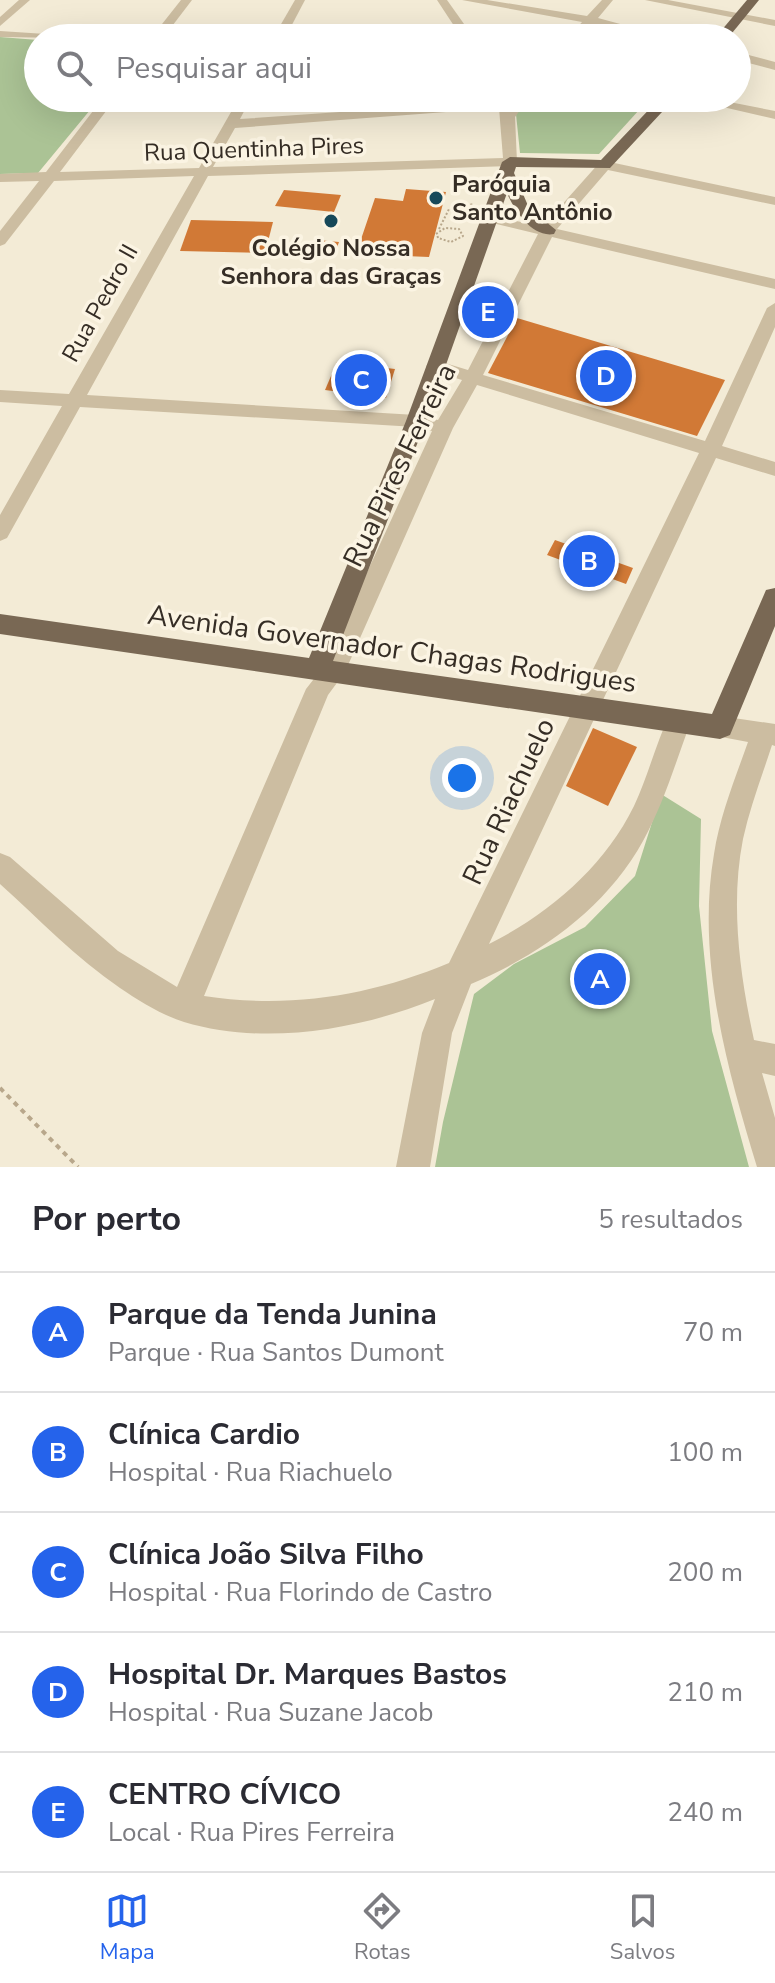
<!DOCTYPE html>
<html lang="pt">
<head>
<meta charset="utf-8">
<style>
	:root { --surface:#fff; --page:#f7f7f7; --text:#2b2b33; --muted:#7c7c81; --line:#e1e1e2; --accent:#2563eb }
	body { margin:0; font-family:"Nunito Sans",sans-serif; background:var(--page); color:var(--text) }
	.you { position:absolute; left:462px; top:778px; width:28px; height:28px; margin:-20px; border:6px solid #fff; border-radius:50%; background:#1a73e8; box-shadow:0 0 0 12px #1a73e833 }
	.badge { display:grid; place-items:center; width:52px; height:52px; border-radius:50%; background:var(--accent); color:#fff; font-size:26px; font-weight:700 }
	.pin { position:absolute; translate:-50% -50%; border:4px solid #fff; box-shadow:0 2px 8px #0006 }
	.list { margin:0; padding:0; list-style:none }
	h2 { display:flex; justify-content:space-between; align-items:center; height:104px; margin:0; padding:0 32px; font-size:34px }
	h2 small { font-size:26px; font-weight:400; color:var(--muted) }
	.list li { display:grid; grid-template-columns:52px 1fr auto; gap:24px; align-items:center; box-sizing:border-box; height:120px; padding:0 32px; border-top:2px solid var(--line) }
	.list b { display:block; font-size:30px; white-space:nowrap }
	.list p { margin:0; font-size:26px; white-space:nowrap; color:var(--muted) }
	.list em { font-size:26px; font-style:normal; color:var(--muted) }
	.icon { flex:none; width:44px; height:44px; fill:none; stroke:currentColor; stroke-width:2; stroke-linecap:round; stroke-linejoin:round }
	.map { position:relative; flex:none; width:775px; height:1167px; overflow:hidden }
	.search { position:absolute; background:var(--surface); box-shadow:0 8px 32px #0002; left:24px; right:24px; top:24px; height:88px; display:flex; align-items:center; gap:20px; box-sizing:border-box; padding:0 28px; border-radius:44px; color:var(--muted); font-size:30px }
	.sheet { height:704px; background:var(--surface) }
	nav { display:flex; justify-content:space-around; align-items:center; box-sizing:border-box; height:112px; border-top:2px solid var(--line); background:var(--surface); font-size:22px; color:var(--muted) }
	nav a { display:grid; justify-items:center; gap:4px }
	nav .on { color:var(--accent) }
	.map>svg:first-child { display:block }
	.green { fill:#abc395 }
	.building { fill:#d17936 }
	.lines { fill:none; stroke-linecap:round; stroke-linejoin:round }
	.path-far1 { stroke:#b8a78b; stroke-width:2; stroke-dasharray:2 2; stroke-linecap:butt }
	.path { stroke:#b8a78b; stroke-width:4; stroke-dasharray:5 5; stroke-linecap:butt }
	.minor { fill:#ccbda1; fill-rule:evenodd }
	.major { fill:#796854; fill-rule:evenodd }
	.poi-dot { fill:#17495a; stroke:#fbf4e3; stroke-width:3 }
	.labels { text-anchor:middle; stroke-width:7; stroke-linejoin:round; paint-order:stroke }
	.far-street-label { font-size:24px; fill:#352d25; stroke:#fbf4e3 }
	.far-poi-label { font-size:24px; font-weight:bold; fill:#352d25; stroke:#fbf4e3; text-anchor:start }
	.street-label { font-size:28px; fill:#352d25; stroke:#fbf4e3 }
</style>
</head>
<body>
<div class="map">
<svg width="775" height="1167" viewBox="0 0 775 1167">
	<rect width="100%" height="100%" fill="#f3ebd6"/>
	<g class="green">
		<polygon points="0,37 38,40 38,98 100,98 38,173 0,174"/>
		<polygon points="531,98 650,98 599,154 520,153 516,114"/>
		<polygon points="661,794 701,819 699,906 712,1031 749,1167 435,1167 443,1122 474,994 514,964 585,927 635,876"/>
	</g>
	<g class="building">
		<polygon points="406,189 446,192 429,257 356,254 375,198 403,201"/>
		<polygon points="284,190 341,195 334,212 275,206"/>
		<polygon points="191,220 273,222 265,253 180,251"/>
		<polygon points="317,240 339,242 333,258 311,256"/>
		<polygon points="517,318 725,380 697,436 488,373"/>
		<polygon points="337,362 395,369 386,398 325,390"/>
		<polygon points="555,540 633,568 626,584 547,555"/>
		<polygon points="593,728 637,747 608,806 566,786"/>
	</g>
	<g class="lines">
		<g class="path-far1">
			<polyline points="439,229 449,209 470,210 472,202"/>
			<polyline points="436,234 445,228 459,229 463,236 451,242 438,238 437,234"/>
		</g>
		<polyline class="path" points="0,1088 78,1167"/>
		<g class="minor">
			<polygon points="19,0 30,0 0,26 0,17"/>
			<polygon points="181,0 192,0 163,38 151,38"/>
			<polygon points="295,0 305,0 285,38 273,38"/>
			<polygon points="437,0 447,0 474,38 462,38"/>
			<polygon points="462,0 487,0 587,16 602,0 613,0 598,18 672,38 651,38 593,24 580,38 568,38 582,22"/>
			<polygon points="645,0 668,0 775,20 775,26"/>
			<polygon points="0,31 61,35 67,38 0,37"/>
			<polygon points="737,52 775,62 775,70 737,60"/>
			<path d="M 103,98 L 116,98 L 60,172 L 199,168 L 239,98 L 251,98 L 240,119 L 497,101 L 496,98 L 508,98 L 511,105 L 516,98 L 529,98 L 515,117 L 517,162 L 510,166 L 208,176 L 87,395 L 416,415 L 438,420 L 462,380 L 429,370 L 426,366 L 435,360 L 468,370 L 538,234 L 484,221 L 484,215 L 543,226 L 600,162 L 605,161 L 775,197 L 775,205 L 608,170 L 557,229 L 775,279 L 775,289 L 552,237 L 483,375 L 705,441 L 767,308 L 775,303 L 775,327 L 722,446 L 775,462 L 775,476 L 716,458 L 489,944 C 549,914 604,867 634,806 C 648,776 656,743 670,714 L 679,710 L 688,714 L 691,721 C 676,761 664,803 643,841 C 606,908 540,955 471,984 L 452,1033 L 430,1167 L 396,1167 L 422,1033 L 435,999 C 359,1030 264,1046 184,1022 C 162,1015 139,1001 120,988 C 76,958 39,919 0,884 L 0,853 L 10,857 L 118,951 L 177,987 L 306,689 L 324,666 L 432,431 L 416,427 L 80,407 L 7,538 L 0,541 L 0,515 L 62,406 L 0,402 L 0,390 L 69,394 L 194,176 L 54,181 L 5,244 L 0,246 L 0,231 L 39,181 L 0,182 L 0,174 L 46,172 ZM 499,108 L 503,158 L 213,167 L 235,128 ZM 477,385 L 699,453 L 449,963 C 370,996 289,1009 204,996 L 328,695 L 345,672 L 453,428 Z"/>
			<polygon points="684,98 709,98 775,111 775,119"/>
			<path d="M 720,716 L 775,724 L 775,746 L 772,745 C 762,776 750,807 743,839 C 730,905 740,976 754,1040 L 775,1044 L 775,1076 L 762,1073 L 775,1118 L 775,1167 L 757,1167 C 727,1068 696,959 714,854 C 720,815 735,779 748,742 L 711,735 L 708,727 L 711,719 Z"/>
		</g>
		<g class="major">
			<polygon points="747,0 759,0 728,38 715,38"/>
			<path d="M 660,98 L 675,98 L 610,168 L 516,167 L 514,173 L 529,208 L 556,230 L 554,234 C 532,238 514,210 507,193 L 426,421 L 333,661 L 712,714 L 763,597 L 766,590 L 775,588 L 775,626 L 730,735 L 720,739 L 0,634 L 0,614 L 309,658 L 406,421 L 502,162 L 510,157 L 601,160 Z"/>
		</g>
	</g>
	<g class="poi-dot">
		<circle cx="436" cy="198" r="8"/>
		<circle cx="331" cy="221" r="8"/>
	</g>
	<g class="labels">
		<g class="far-street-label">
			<text transform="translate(254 149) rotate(-2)" y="8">Rua Quentinha Pires</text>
			<text transform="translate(100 303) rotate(-61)" y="8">Rua Pedro II</text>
		</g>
		<g class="far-poi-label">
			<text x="452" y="192">Paróquia<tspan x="452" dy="28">Santo Antônio</tspan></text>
			<text x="331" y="256" text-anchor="middle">Colégio Nossa<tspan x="331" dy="28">Senhora das Graças</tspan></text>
		</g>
		<g class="street-label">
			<text transform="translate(399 465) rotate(-64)" y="10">Rua Pires Ferreira</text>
			<text transform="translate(392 648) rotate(8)" y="10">Avenida Governador Chagas Rodrigues</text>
			<text transform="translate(508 801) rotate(-65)" y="10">Rua Riachuelo</text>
		</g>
	</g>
</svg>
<div class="you"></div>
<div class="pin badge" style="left:600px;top:979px">A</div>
<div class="pin badge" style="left:589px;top:561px">B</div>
<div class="pin badge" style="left:361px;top:380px">C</div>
<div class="pin badge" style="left:606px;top:376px">D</div>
<div class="pin badge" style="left:488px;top:312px">E</div>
<div class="search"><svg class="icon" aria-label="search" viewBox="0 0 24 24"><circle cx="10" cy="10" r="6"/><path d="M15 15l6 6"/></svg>Pesquisar aqui</div>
</div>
<section class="sheet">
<h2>Por perto<small>5 resultados</small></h2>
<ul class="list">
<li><span class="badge">A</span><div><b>Parque da Tenda Junina</b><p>Parque · Rua Santos Dumont</p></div><em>70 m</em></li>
<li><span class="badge">B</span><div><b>Clínica Cardio</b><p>Hospital · Rua Riachuelo</p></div><em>100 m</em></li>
<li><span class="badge">C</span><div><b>Clínica João Silva Filho</b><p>Hospital · Rua Florindo de Castro</p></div><em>200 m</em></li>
<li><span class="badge">D</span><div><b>Hospital Dr. Marques Bastos</b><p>Hospital · Rua Suzane Jacob</p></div><em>210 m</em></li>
<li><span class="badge">E</span><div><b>CENTRO CÍVICO</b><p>Local · Rua Pires Ferreira</p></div><em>240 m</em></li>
</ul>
</section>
<nav>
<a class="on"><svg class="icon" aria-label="map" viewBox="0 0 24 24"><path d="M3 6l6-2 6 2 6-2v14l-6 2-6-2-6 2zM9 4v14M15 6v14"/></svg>Mapa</a>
<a><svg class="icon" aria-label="directions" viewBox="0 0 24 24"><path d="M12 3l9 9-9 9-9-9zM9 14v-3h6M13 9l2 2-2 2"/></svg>Rotas</a>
<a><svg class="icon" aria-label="saved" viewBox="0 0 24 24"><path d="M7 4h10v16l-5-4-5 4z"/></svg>Salvos</a>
</nav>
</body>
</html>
